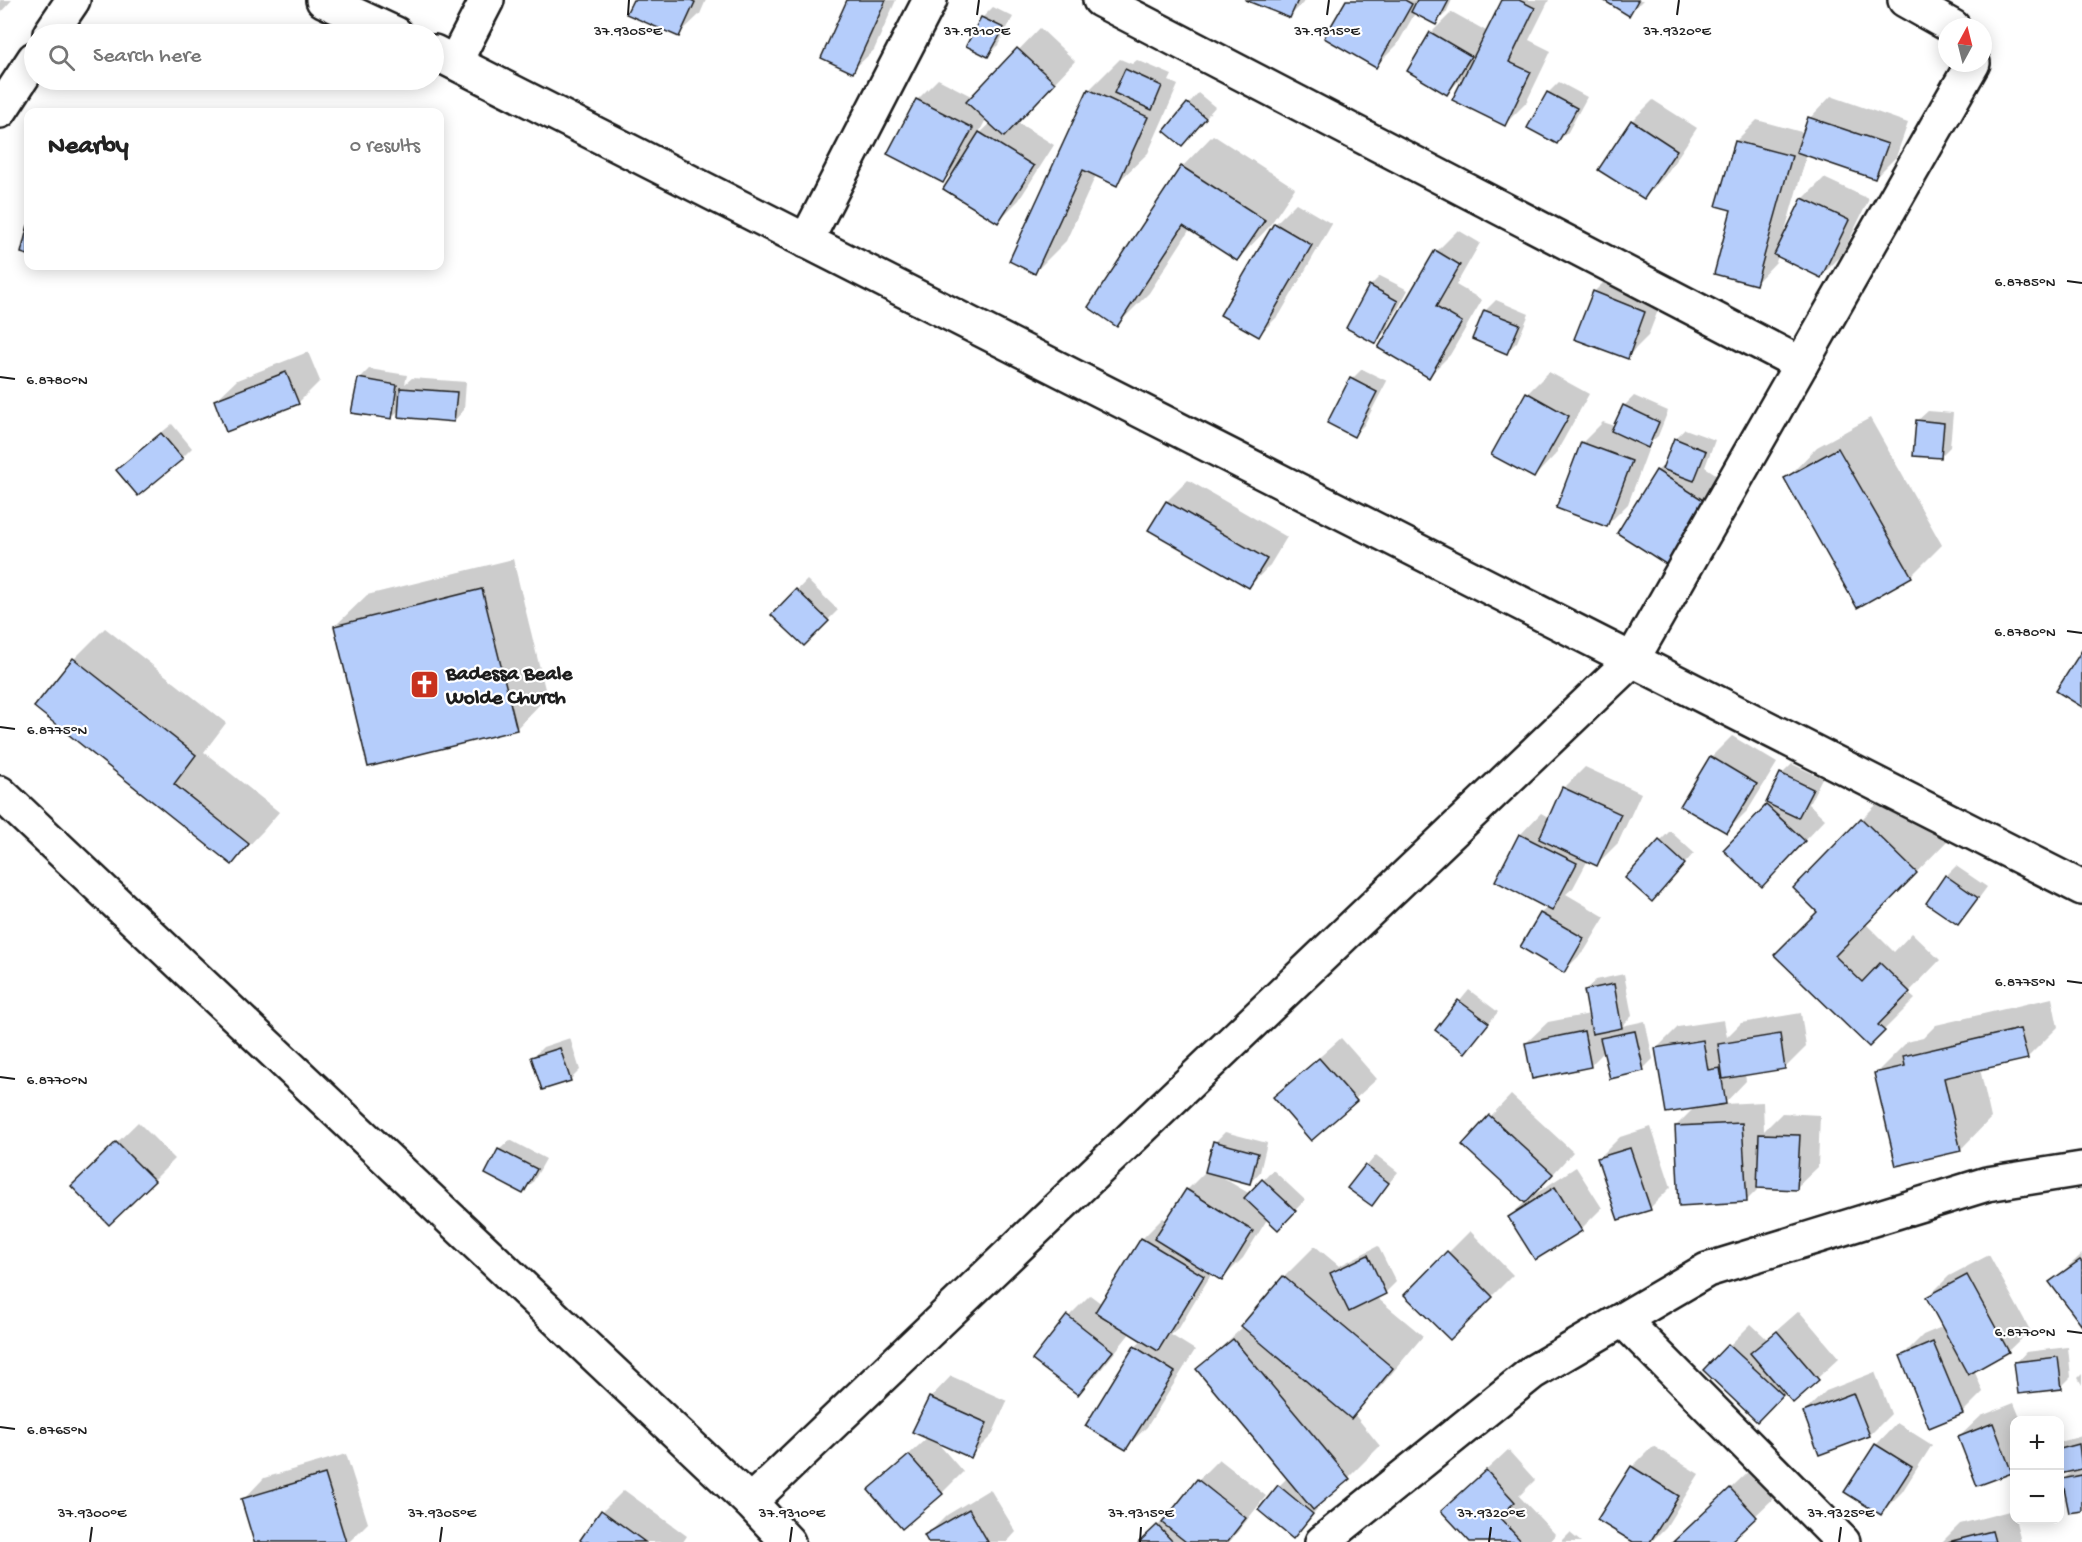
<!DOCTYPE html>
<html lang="en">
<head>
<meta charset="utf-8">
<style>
	:root { --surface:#fff; --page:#f2f2f2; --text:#222; --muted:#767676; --line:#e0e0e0 }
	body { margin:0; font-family:"Gochi Hand",sans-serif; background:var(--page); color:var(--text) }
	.controls { position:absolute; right:18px; bottom:18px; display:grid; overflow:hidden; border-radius:12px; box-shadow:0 3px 15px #0003 }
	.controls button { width:54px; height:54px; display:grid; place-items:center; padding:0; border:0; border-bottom:2px solid var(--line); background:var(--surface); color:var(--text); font:30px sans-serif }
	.compass { position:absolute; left:1938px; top:18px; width:54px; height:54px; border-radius:50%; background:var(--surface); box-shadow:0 3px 15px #0003; rotate:7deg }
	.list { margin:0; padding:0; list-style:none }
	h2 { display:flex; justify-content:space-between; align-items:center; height:78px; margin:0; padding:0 24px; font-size:26px }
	h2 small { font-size:20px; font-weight:400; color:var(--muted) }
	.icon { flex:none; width:33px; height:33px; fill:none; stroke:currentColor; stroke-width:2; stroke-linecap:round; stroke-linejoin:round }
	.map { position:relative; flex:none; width:2082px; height:1542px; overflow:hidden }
	.search { position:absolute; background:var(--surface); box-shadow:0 3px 15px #0003; left:24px; top:24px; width:420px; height:66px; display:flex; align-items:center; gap:15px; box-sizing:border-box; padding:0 21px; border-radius:33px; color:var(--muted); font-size:22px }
	.panel { position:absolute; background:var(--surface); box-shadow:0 3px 15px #0003; left:24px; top:108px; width:420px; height:162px; border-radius:12px }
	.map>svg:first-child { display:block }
	.shadow { fill:#0003; fill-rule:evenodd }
	.building { fill:#b5cdfb; stroke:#1c1c1c; stroke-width:1.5 }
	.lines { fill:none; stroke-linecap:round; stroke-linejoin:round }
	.street-casing { stroke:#1c1c1c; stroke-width:38 }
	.secondary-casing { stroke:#1c1c1c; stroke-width:38 }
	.street { stroke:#fff; stroke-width:33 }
	.secondary { stroke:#fff; stroke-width:33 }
	.ticks { fill:none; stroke:#1c1c1c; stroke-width:2 }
	.labels { text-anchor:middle; stroke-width:4.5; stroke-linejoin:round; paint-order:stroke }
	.poi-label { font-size:21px; font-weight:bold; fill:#1c1c1c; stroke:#fff; text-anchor:start }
	.ticks-label { font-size:15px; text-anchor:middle; fill:#1c1c1c; stroke:#fff; stroke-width:4.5; stroke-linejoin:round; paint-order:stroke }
</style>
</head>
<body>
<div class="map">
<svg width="2082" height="1542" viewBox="0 0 2082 1542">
	<rect width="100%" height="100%" fill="#fff"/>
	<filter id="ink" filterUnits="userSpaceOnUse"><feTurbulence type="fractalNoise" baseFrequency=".0167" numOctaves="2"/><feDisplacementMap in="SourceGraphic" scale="12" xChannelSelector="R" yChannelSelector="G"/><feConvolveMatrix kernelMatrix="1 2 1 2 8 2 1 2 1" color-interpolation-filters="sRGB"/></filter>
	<g filter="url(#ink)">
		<g class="shadow">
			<polygon points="0,0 12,0 0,13"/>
			<polygon points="634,0 706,0 700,14 678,35"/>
			<polygon points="849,0 896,0 874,50 852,71"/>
			<polygon points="1249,0 1306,0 1290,16"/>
			<polygon points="1348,0 1452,0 1446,13 1435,23 1415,13 1397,45 1376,66"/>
			<polygon points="1504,0 1549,0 1529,40 1551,51 1526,103 1505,124 1467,73 1447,93 1409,70 1431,33 1452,12 1488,32"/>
			<polygon points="1605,0 1643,0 1629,14"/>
			<polygon points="993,7 1013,17 998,45 988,55 969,46 983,17"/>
			<path d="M 1040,28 L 1075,61 L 1017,122 L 1054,145 L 1019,200 L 998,221 L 957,168 L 943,182 L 917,100 L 938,79 L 973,97 ZM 986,119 L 991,123 L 978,135 Z"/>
			<polygon points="1120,59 1132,64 1137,60 1172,75 1169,81 1178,85 1148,153 1116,184 1096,175 1066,241 1035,272 1089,90"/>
			<polygon points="1559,82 1587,97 1568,132 1557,142 1529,127 1548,93"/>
			<polygon points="1198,93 1215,107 1192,133 1166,130"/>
			<polygon points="1831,96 1908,123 1896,157 1875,178 1807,154 1784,234 1786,234 1803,199 1824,178 1869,199 1842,255 1821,276 1778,256 1776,262 1755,284 1733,209 1736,141 1757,120 1805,133 1810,118"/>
			<polygon points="1653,100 1697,128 1665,176 1644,198 1632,121"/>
			<polygon points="1213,135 1295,188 1268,228 1237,260 1190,229 1149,293 1117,325 1182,167"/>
			<polygon points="1296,203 1332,224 1280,314 1259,335 1275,224"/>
			<polygon points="1458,230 1480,243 1456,285 1482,300 1450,355 1429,376 1437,251"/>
			<polygon points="1615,271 1666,290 1648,336 1627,357 1594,292"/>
			<polygon points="1380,276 1408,290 1386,331 1375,342 1370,286"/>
			<polygon points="1496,300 1529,314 1517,342 1507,352 1485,311"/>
			<polygon points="308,352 320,381 298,403 227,430 215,401 237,380"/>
			<polygon points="369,369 407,375 405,384 412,378 466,382 464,410 454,421 400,409 391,418 359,379"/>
			<polygon points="1362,369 1387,381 1364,425 1354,435 1352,379"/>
			<polygon points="1549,372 1589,394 1555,455 1534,477 1528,393"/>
			<polygon points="1634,396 1668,411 1658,436 1651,442 1628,504 1607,525 1582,443 1603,422 1615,426 1624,406"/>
			<polygon points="1928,411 1953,413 1950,447 1940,457 1917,421"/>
			<polygon points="1870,418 1942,545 1911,576 1786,479 1817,447"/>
			<polygon points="172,424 192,448 182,458 128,460"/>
			<polygon points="1685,429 1715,440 1705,467 1731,484 1693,544 1657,471 1667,462 1675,439"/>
			<polygon points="1188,480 1287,537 1270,565 1249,587 1151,529 1167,501"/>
			<polygon points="513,559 547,697 516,729 335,626 367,595"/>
			<polygon points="807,580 838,610 804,644 773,615"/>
			<polygon points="105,628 226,723 204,752 279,812 263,831 232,863 74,659"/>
			<polygon points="1732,736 1777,763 1748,810 1727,831 1711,757"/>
			<polygon points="1792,764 1822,778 1809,804 1825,819 1783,863 1725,850 1770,803 1782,774"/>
			<polygon points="1585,767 1641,793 1618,843 1597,864 1588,860 1573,888 1566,894 1605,917 1585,950 1564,971 1522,947 1541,913 1548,907 1497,880 1520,835 1541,813 1550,818 1564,788"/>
			<polygon points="1893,788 1947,841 1866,924 1894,952 1912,933 1940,960 1908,993 1915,999 1869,1045 1776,955 1819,912 1862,819"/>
			<polygon points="1670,831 1694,853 1662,889 1660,841"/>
			<polygon points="1956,866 1987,887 1968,913 1958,923 1946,876"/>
			<polygon points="1624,974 1632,1016 1622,1026 1645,1021 1653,1059 1643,1069 1605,1051 1590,1066 1526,1043 1548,1022 1590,1014 1585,990 1596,980"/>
			<polygon points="1469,990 1498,1012 1465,1051 1437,1029"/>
			<polygon points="2052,998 2058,1027 2027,1058 1980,1069 1991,1118 1960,1150 1876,1073 1907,1042 1923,1038 1936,1025"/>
			<polygon points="1801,1013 1806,1047 1785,1068 1745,1074 1746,1081 1724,1104 1763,1102 1764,1131 1782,1113 1820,1115 1818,1167 1796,1188 1760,1187 1746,1201 1676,1126 1695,1107 1657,1048 1678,1027 1724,1020 1727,1037 1741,1023"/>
			<polygon points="570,1038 580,1070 570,1080 533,1057 543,1047"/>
			<polygon points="1341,1038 1377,1079 1311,1139 1275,1097"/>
			<polygon points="1511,1095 1573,1152 1535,1194 1576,1167 1602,1208 1581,1229 1536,1258 1509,1217 1526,1201 1490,1117"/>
			<polygon points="138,1122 175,1159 154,1180 94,1165"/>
			<polygon points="1651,1127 1671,1187 1650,1208 1598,1159 1620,1137"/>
			<polygon points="1225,1132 1267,1143 1260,1172 1250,1183 1218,1175 1250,1194 1273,1170 1305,1200 1278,1228 1268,1218 1243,1258 1222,1279 1212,1273 1179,1328 1171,1335 1195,1350 1147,1427 1125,1448 1135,1347 1143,1340 1131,1332 1099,1372 1078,1393 1034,1359 1069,1316 1090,1295 1102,1304 1142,1239 1163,1218 1168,1221 1187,1190 1208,1169 1215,1142"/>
			<polygon points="510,1140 546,1159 533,1182 523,1192 499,1150"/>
			<polygon points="1376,1155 1398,1172 1372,1204 1350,1187"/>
			<polygon points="1470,1231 1513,1275 1450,1338 1406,1295"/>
			<polygon points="1315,1246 1339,1266 1378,1246 1396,1282 1385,1293 1376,1297 1423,1336 1382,1385 1354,1414 1380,1446 1349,1477 1320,1501 1322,1503 1303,1526 1279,1486 1288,1477 1198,1369 1244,1326 1284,1277"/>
			<polygon points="2082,1254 2082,1324 2051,1282"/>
			<polygon points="1989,1255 2030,1330 2008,1351 1974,1370 1983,1392 1962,1413 1902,1356 1923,1335 1944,1326 1928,1297 1949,1276"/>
			<polygon points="1799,1311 1839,1358 1793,1401 1785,1392 1757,1420 1705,1370 1751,1324 1767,1339"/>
			<polygon points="2068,1347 2071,1377 2061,1387 2016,1363 2026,1352"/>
			<polygon points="1875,1372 1891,1414 1870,1435 1820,1453 1804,1412 1826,1391"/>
			<polygon points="2082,1374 2082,1385 2078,1378"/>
			<polygon points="951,1376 1007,1401 992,1435 971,1456 935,1440 963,1472 942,1493 870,1490 928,1437 930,1398"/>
			<polygon points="2014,1403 2021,1420 2014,1420 2014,1468 2011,1472 1959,1437 1981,1416"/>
			<polygon points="1897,1423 1932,1445 1902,1492 1881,1513 1846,1491 1876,1445"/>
			<polygon points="2082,1436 2082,1509 2064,1479 2073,1470 2060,1473 2060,1442"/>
			<polygon points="1653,1446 1699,1474 1666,1527 1651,1542 1635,1542 1632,1467"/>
			<polygon points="1508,1450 1535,1480 1519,1496 1556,1535 1550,1542 1472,1542 1465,1490"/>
			<polygon points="346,1454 368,1523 349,1542 256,1542 243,1500 264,1478"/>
			<polygon points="1219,1459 1266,1496 1232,1539 1229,1542 1141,1542 1178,1506 1198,1480"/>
			<polygon points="1752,1468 1777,1495 1728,1542 1674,1542"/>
			<polygon points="990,1489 1016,1532 1007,1542 930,1542 926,1536 947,1515"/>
			<polygon points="624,1490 687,1536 683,1542 585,1542 582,1540 603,1511"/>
			<polygon points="2013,1510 2021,1542 1942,1542 1960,1524"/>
			<polygon points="1570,1533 1581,1542 1561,1542"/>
		</g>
		<g class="building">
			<polygon points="633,0 691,0 695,2 679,37 626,14"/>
			<polygon points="847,0 886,0 853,73 821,58"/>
			<polygon points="1245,0 1298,0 1290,18"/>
			<polygon points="1346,0 1405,0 1412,4 1376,68 1324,38"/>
			<polygon points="1417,0 1449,0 1436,25 1411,12"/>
			<polygon points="1502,0 1519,0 1535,8 1509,62 1531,72 1505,126 1452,100"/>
			<polygon points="1603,0 1638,0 1629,16"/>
			<polygon points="981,17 1004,28 988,57 966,46"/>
			<polygon points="1430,32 1471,56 1447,95 1407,71"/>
			<polygon points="1017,48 1055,83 1004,137 966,102"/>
			<polygon points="1125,69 1162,86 1152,110 1114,93"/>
			<polygon points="1088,89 1148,117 1117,186 1083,170 1035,274 1009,261"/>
			<polygon points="1547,92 1577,108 1557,144 1527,128"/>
			<polygon points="916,99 973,128 943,183 887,154"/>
			<polygon points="1187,103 1206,118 1182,146 1164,131"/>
			<polygon points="1808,117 1888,144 1875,179 1796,152"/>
			<polygon points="1631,120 1677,150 1644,199 1598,170"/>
			<polygon points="979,132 1034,166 998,223 943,189"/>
			<polygon points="1735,141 1792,156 1756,285 1714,274 1731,210 1716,206"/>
			<polygon points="1181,166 1265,220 1237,261 1183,226 1117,327 1088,307"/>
			<polygon points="1802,198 1849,220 1821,278 1774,255"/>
			<polygon points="1274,223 1312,245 1259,337 1220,315"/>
			<polygon points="28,225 28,255 21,253"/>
			<polygon points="1435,250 1460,265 1436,307 1462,322 1429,378 1378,348"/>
			<polygon points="1369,285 1398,301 1376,344 1346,328"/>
			<polygon points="1593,291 1645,312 1628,359 1574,339"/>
			<polygon points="1484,310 1520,324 1507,354 1472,339"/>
			<polygon points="286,372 299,404 226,432 214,400"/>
			<polygon points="358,378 397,385 392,419 351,413"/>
			<polygon points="1350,378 1377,392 1354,437 1327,423"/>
			<polygon points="400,388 457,392 454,422 398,417"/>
			<polygon points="1526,392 1569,416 1534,478 1491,455"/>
			<polygon points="1623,405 1659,422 1648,448 1611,431"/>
			<polygon points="1916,420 1944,423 1941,458 1913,456"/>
			<polygon points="161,433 183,459 138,496 116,470"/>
			<polygon points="1674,438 1706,451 1694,481 1662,469"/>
			<polygon points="1581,442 1632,461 1607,527 1556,508"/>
			<polygon points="1838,448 1912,577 1857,608 1784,478"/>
			<polygon points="1656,470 1711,505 1672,568 1617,533"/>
			<polygon points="1166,501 1267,559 1249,588 1148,530"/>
			<polygon points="482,589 517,730 368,767 334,626"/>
			<polygon points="796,589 829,621 804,646 771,615"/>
			<polygon points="2082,650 2082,707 2056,691"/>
			<polygon points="73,658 196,755 174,784 249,844 232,865 34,707"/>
			<polygon points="1710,756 1757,784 1727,833 1680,806"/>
			<polygon points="1780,773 1813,789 1798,818 1766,803"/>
			<polygon points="1562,787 1621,814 1597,866 1539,839"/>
			<polygon points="1766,805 1805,841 1762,887 1723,850"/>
			<polygon points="1861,818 1917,873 1835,956 1862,982 1880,963 1910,992 1878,1025 1885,1031 1869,1047 1774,955 1817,912 1793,888"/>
			<polygon points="1519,834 1577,863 1552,911 1495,881"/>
			<polygon points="1659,840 1685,864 1652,902 1625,878"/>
			<polygon points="1945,875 1978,898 1958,925 1926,903"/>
			<polygon points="1540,913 1584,938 1564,973 1520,947"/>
			<polygon points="1614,984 1622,1028 1592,1034 1584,990"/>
			<polygon points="1458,1000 1489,1023 1465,1053 1435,1030"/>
			<polygon points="2020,1029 2028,1059 1944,1078 1961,1151 1896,1166 1874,1073 1905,1066 1903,1056"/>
			<polygon points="1584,1031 1591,1067 1532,1079 1525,1043"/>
			<polygon points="1635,1031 1644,1071 1610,1079 1600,1038"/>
			<polygon points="1780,1034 1785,1069 1723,1079 1718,1044"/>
			<polygon points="1703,1040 1708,1070 1720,1068 1726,1104 1666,1113 1655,1048"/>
			<polygon points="560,1048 571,1081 542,1090 531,1057"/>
			<polygon points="1319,1058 1357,1101 1311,1141 1273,1097"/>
			<polygon points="1489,1115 1553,1174 1525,1203 1462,1145"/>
			<polygon points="1742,1123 1747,1202 1679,1206 1675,1126"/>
			<polygon points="1759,1134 1800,1135 1797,1190 1757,1188"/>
			<polygon points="1213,1141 1258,1153 1250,1184 1205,1172"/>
			<polygon points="116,1142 155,1181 109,1225 71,1186"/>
			<polygon points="1630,1148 1651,1210 1618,1220 1597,1158"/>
			<polygon points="498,1149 537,1169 523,1194 485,1174"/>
			<polygon points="1365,1165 1389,1183 1372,1206 1347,1188"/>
			<polygon points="1262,1179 1296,1211 1278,1230 1244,1198"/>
			<polygon points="1555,1187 1582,1231 1535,1260 1508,1217"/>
			<polygon points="1186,1189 1253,1231 1222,1281 1154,1239"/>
			<polygon points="1141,1238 1204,1276 1158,1351 1095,1312"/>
			<polygon points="1447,1251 1493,1297 1450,1340 1404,1295"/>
			<polygon points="1368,1255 1386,1294 1349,1312 1330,1273"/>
			<polygon points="2080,1260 2082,1262 2082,1326 2049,1282"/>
			<polygon points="1967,1275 2009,1352 1968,1375 1926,1297"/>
			<polygon points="1283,1276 1393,1368 1351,1419 1241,1326"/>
			<polygon points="1067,1315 1113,1351 1078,1395 1032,1360"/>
			<polygon points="1777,1331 1819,1380 1793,1403 1750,1353"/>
			<polygon points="1233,1339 1350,1479 1313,1510 1196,1369"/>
			<polygon points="1933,1342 1963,1414 1929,1428 1900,1356"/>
			<polygon points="1728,1344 1783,1395 1757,1422 1703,1370"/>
			<polygon points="1134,1346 1175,1372 1126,1450 1085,1426"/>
			<polygon points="2058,1357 2062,1389 2018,1394 2014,1362"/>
			<polygon points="1853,1393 1870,1436 1819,1455 1803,1412"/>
			<polygon points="929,1397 987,1423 971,1458 912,1432"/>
			<polygon points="1993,1423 2012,1473 1977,1486 1958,1437"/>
			<polygon points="1875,1444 1912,1467 1881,1515 1844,1492"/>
			<polygon points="2079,1444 2082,1469 2060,1474 2060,1449"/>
			<polygon points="909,1455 943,1494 902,1529 868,1490"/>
			<polygon points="1631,1466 1679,1496 1650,1542 1633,1542 1597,1520"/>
			<polygon points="1486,1470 1515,1502 1499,1517 1522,1542 1470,1542 1441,1511"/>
			<polygon points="325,1474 346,1542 254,1542 241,1499"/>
			<polygon points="2082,1475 2082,1511 2069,1513 2062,1479"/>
			<polygon points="1197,1479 1246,1518 1227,1542 1186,1542 1162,1523"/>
			<polygon points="1278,1485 1313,1514 1293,1539 1258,1510"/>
			<polygon points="1730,1488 1757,1517 1730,1542 1673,1542"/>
			<polygon points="969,1509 988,1542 928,1542 924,1535"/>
			<polygon points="601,1510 645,1542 582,1542 580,1540"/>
			<polygon points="1157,1525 1173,1542 1139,1542"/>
			<polygon points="1992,1531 1995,1542 1948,1542"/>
		</g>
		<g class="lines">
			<defs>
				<g id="street">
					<polyline points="1100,0 1801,364"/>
					<polyline points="1905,0 1953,27"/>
					<polyline points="50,34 73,0"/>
					<polyline points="455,62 487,0"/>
					<polyline points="0,111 34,59"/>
					<polyline points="806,241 930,0"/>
					<polyline points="1623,1320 1843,1542"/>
					<polyline points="750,1502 1632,660 1973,63"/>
					<polyline points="1322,1542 1533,1372 1707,1270 1987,1184 2082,1169"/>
				</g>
				<g id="secondary">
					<polyline points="323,0 396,34"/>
					<polyline points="434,52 2082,888"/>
					<polyline points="0,793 750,1502 788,1542"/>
				</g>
			</defs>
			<use href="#street" class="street-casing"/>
			<use href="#secondary" class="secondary-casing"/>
			<use href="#street" class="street"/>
			<use href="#secondary" class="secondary"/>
		</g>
	</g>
	<path class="ticks" d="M 628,15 L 629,0M 977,15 L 979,0M 1327,15 L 1329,0M 1677,15 L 1679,0M 2067,281 L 2082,283M 0,377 L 15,379M 2067,631 L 2082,633M 0,727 L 15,729M 2067,981 L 2082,983M 0,1077 L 15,1079M 2067,1331 L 2082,1333M 0,1427 L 15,1429M 90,1542 L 92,1527M 440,1542 L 442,1527M 790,1542 L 792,1527M 1140,1542 L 1141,1527M 1489,1542 L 1491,1527M 1839,1542 L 1841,1527"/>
	<defs>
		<symbol id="church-square" viewBox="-11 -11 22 22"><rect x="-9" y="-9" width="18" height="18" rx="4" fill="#c8321e" stroke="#fff"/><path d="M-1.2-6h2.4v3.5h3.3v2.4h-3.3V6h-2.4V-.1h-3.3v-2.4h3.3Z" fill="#fff"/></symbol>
	</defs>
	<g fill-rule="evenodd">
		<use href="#church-square" x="408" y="668" width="33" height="33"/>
	</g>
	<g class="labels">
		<g class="poi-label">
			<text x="446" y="679">Badessa Beale<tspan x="446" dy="24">Wolde Church</tspan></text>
		</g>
	</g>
	<g class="ticks-label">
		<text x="628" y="35">37.9305°E</text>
		<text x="977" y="35">37.9310°E</text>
		<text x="1327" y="35">37.9315°E</text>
		<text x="1677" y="35">37.9320°E</text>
		<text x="2025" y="286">6.8785°N</text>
		<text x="57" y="384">6.8780°N</text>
		<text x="2025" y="636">6.8780°N</text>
		<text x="57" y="734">6.8775°N</text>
		<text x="2025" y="986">6.8775°N</text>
		<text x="57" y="1084">6.8770°N</text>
		<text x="2025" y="1336">6.8770°N</text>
		<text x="57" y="1434">6.8765°N</text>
		<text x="92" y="1517">37.9300°E</text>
		<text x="442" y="1517">37.9305°E</text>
		<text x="792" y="1517">37.9310°E</text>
		<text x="1141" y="1517">37.9315°E</text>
		<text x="1491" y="1517">37.9320°E</text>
		<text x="1841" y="1517">37.9325°E</text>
	</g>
</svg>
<div class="controls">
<button>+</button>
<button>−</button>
</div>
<svg class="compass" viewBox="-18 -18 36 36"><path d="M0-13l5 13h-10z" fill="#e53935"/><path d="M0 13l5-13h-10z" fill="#767676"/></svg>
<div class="search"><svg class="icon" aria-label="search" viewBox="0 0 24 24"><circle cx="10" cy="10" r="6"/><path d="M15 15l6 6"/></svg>Search here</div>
<section class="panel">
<h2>Nearby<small>0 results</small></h2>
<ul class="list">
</ul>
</section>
</div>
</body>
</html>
